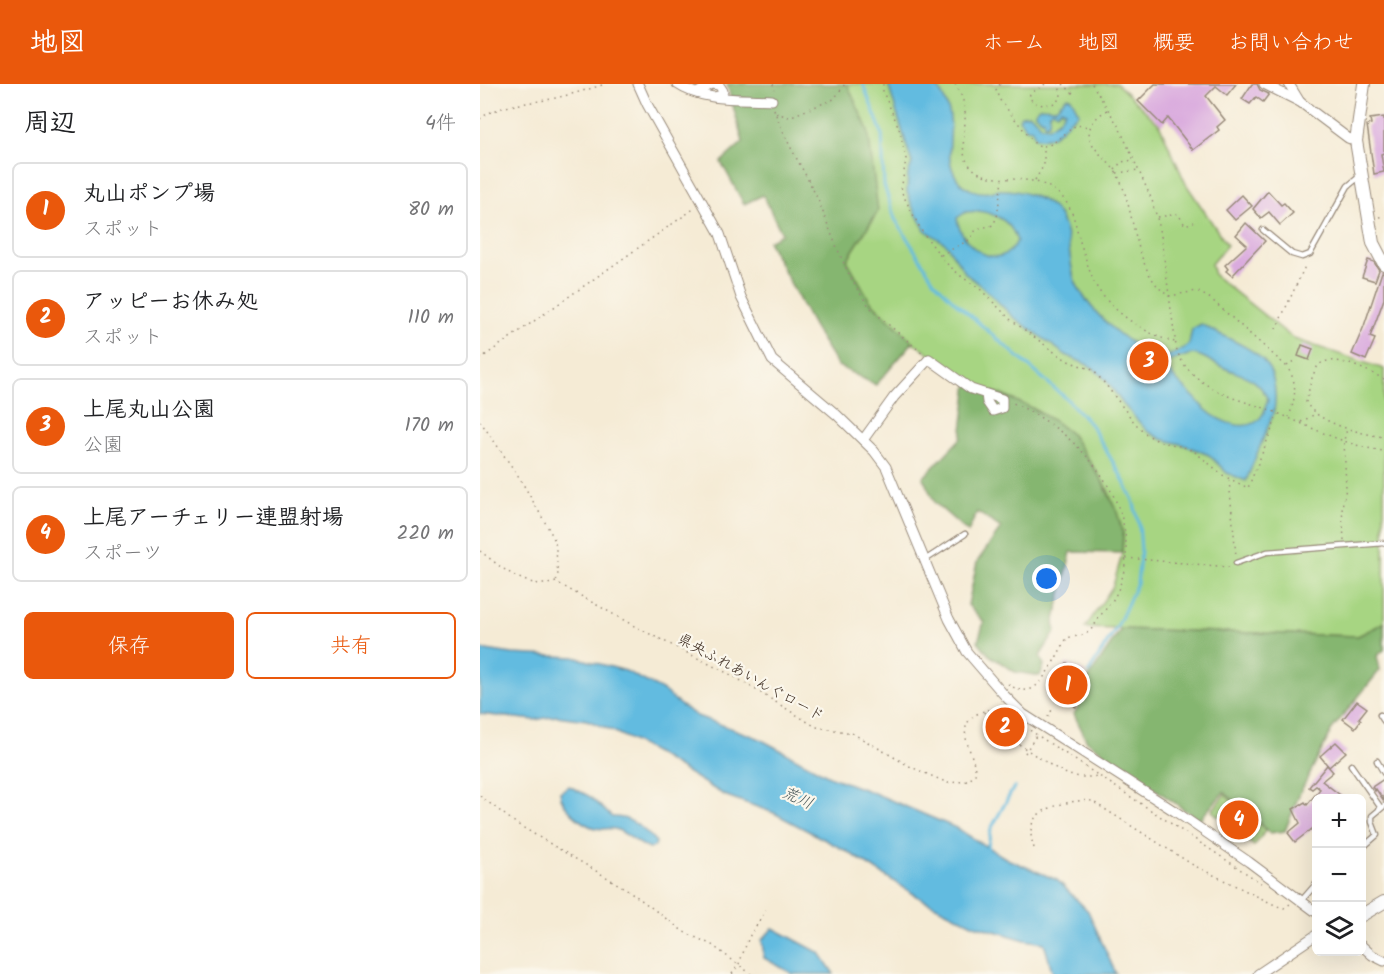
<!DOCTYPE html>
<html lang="ja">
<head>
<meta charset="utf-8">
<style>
	:root { --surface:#fff; --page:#f2f2f2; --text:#202124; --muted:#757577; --line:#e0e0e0; --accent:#ea580c }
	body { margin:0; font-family:Kalam,"Klee One",sans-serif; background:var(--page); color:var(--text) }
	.controls { position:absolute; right:18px; bottom:18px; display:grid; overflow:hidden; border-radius:9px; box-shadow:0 6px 24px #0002 }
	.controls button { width:54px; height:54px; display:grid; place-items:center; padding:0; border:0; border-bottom:2px solid var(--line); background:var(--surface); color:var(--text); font:30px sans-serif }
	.you { position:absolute; left:567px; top:495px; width:21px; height:21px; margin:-15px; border:4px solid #fff; border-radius:50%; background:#1a73e8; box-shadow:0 0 0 9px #1a73e833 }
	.badge { display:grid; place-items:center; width:39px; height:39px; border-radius:50%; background:var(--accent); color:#fff; font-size:20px; font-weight:700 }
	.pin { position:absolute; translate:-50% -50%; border:3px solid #fff; box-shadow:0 2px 6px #0006 }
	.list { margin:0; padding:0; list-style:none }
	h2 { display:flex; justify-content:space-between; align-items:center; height:78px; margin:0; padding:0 24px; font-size:26px }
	h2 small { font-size:20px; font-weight:400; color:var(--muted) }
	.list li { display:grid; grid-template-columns:39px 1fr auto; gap:18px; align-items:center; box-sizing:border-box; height:96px; margin:0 12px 12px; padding:0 12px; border:2px solid var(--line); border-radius:9px }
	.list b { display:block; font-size:22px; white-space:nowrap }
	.list p { margin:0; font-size:20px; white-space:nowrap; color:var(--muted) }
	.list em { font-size:20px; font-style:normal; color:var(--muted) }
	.actions { display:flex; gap:12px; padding:18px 24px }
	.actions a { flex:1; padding:14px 0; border:2px solid var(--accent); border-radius:9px; text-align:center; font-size:21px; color:var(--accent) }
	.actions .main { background:var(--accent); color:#fff }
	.icon { flex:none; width:33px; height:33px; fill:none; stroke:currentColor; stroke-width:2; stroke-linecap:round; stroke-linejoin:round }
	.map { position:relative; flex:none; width:904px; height:890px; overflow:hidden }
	header { display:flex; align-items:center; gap:36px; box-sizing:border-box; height:84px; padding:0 30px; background:var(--accent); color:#fff }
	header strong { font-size:28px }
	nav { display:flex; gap:33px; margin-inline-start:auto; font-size:21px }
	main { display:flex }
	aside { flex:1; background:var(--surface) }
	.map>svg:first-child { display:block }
	.green { fill:#a7d582; stroke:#718050; stroke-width:1.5 }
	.forest { fill:#85b670; stroke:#607047; stroke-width:1.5 }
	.water { fill:#62bbe0; stroke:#4e727f; stroke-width:1.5; fill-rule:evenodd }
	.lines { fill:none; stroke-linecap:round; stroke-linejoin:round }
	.stream { stroke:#62bbe0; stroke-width:3 }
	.building { fill:#daabde }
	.service-casing { stroke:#988a7a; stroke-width:7 }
	.minor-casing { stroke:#988a7a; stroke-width:11 }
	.tertiary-casing { stroke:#988a7a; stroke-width:14 }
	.path { stroke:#988a7a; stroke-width:1.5; stroke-dasharray:1.5 4.5; stroke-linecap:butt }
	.service { stroke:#fff; stroke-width:4.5 }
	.minor { stroke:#fff; stroke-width:9 }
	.tertiary { stroke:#fff; stroke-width:12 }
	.labels { text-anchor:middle; stroke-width:4.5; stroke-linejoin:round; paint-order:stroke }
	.street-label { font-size:15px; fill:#3b2a1e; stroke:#fbf7ec }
	.water-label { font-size:16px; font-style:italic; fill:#475658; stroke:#fbf7ec }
</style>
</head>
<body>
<header>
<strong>地図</strong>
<nav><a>ホーム</a><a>地図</a><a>概要</a><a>お問い合わせ</a></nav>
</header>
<main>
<aside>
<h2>周辺<small>4件</small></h2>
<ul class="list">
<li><span class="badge">1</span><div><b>丸山ポンプ場</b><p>スポット</p></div><em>80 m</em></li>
<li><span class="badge">2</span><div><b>アッピーお休み処</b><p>スポット</p></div><em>110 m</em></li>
<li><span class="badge">3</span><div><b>上尾丸山公園</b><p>公園</p></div><em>170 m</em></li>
<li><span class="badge">4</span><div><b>上尾アーチェリー連盟射場</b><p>スポーツ</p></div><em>220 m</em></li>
</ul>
<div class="actions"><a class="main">保存</a><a>共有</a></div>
</aside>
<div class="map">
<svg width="904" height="890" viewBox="0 0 904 890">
	<rect width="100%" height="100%" fill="#fbf7ec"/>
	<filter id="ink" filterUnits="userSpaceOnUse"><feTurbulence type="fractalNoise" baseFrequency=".0167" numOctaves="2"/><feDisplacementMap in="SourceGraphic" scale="12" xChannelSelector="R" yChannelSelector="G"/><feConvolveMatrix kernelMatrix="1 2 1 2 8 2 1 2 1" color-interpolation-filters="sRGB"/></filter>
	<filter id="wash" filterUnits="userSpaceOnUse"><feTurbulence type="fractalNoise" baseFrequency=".008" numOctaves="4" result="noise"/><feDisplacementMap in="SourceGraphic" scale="24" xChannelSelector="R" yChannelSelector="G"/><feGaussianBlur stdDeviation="1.35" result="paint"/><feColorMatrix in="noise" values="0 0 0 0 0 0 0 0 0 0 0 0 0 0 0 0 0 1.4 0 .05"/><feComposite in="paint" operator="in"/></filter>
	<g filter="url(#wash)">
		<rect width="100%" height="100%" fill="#f5ebd5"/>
		<g class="green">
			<polygon points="367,0 637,0 679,40 706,100 747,161 731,180 734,191 814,255 904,285 904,539 878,552 605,544 633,502 642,471 643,449 628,406 621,395 592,351 574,337 552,324 494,303 433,258 390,217 367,176 398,127"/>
			<polygon points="745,710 786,746 774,762 732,727"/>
		</g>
		<g class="forest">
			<polygon points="247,0 367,0 388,46 398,127 367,176 390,217 433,258 396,301 358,282 336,247 288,157 302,150 283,111 264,120 241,78 263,58"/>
			<polygon points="488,299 494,303 520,310 552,324 574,337 592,351 621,395 637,428 643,449 642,469 591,468 574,540 576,547 560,572 564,581 560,592 535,588 509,571 498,557 504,538 488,521 497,478 521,444 497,428 488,448 455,419 443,394 481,354"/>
			<polygon points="904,539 904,566 897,572 900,586 853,644 820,709 805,747 790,749 744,708 719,736 607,657 594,630 604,612 599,608 641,545 878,552"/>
		</g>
		<g class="water">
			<path d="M 408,0 L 456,0 C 462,10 469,22 470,34 C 473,57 463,74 478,96 C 484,105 499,110 510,108 C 513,108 516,106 519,106 C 538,105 565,113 577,128 C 591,149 588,172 594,194 C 603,222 655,272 685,272 C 694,271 702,266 709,260 L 712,245 L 721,240 C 763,265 803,267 794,328 L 766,397 L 747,389 L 729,371 L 704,361 L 681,355 L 667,347 L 643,320 L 626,296 L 612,283 L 586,271 L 532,232 L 504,204 L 486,190 L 466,160 L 445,146 L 432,122 L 427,108 L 428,90 L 432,79 ZM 499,127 C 517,130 532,138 537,157 C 521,191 480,163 477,134 L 486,128 ZM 711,270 C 722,270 729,277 738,281 C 759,292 777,290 788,316 C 786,320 785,326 783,330 C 771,352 739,338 725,325 C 720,321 717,315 712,311 C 702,301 694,296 687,283 L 688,278 Z"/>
			<path d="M 587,13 L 591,14 L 599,29 C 585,37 575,61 555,53 L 552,45 L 546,44 L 539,35 L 541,31 L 550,30 L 562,42 L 569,43 L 580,35 L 585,27 L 581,25 L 577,29 L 573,26 L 570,28 L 569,39 L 564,40 L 564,35 L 562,36 L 555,30 L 555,28 L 560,23 L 576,24 Z"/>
			<polygon points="0,565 32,570 94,573 146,587 184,607 200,621 217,632 278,654 351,693 394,709 476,744 527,775 577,796 608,827 636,890 573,890 564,859 545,856 494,841 440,814 368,768 294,729 244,711 172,667 133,647 107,636 76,632 55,636 0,630"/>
			<path d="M 89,702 L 109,712 L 132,733 C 151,732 164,745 176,758 L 175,762 L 170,765 C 158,760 150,752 138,746 C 131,743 122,746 115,744 C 101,740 81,723 80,708 Z"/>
			<polygon points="293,844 340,869 354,890 313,890 284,874 282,856"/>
		</g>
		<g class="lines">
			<g class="stream">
				<polyline points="383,0 402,49 404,101 415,135 454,197 476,219 589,317 611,341 640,390 653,416 659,440 661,466 657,499 637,543 608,589"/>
				<polyline points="507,767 511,745 534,703"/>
			</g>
		</g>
		<g id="blocks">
			<g class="building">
				<polygon points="675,0 756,0 747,11 736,2 726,12 745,36 737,43 739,46 713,66 688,34 682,41 658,17"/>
				<polygon points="772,0 777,0 780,6 789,10 783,18 776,13 770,20 762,15"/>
				<polygon points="904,33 904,69 901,70 904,88 894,90 887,41 891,40 890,35"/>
				<polygon points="788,107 801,121 804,119 813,129 800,141 789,128 781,134 773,125"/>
				<polygon points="762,111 772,122 755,136 746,126"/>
				<polygon points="766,139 785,157 752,192 746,187 748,185 745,181 767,161 756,151"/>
				<polygon points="888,176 894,178 899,186 895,197 882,193"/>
				<polygon points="902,188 904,188 904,215 890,253 895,255 886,276 872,270 884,242"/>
				<polygon points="822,261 833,265 829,276 818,272"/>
				<polygon points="587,579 605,589 594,608 601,613 596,623 577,612 582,604 574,598"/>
				<polygon points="877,617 887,624 879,634 881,636 875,644 863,635"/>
				<polygon points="856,658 866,668 849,683 840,672"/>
				<polygon points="847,681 853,688 842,697 864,714 837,714 837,741 815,758 808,749 820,739 813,725 825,718 827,721 840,705 836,702 832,705 829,703"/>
				<polygon points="904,695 904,717 896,705 895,707 892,703"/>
			</g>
		</g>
	</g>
	<g filter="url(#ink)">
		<use href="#blocks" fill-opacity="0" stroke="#988a7a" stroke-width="1.5"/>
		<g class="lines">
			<defs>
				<g id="service">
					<polyline points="783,146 812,170 822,173 830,170 868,102 879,93"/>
					<polyline points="445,476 485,450"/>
					<polyline points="756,479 787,468 904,459"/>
					<polyline points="900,631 904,637"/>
					<polyline points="897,677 904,689"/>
					<polyline points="871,681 901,724"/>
					<polyline points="882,764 897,751 892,738 892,732 904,722"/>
					<polyline points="822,816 836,800"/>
				</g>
				<g id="minor">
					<polyline points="158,0 167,20 240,150 261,213 292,276 357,331 394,367 406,383 469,535 487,568 525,612 543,630 696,728 769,778 836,828"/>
					<path d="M 197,0 C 223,18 261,14 292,16"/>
					<polyline points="784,0 820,18 868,54 876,57"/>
					<polyline points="809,0 820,18"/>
					<polyline points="217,9 232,0 239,1 243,7 241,11 235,13"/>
					<polyline points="383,356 414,313 449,275 491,305 522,315 522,324 513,327 507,318 506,310"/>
					<polyline points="882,862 892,871 904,877"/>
					<polyline points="778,890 836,851"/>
				</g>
				<g id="tertiary">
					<polyline points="884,0 876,57 893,159 904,180"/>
					<polyline points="882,831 904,818"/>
				</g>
			</defs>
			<use href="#service" class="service-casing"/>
			<use href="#minor" class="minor-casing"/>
			<use href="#tertiary" class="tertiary-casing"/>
			<g class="path">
				<polyline points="293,0 294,6"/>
				<polyline points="403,0 403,8 419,44 426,75 421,107 441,146 465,178 482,193 500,205 530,235 577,270 590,278 613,286 626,301 654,338 666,350 678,357 704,363 715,368 744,392 768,404 798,330"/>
				<path d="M 475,0 C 481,9 485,19 485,30 C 486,45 479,67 488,79 C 510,109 551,80 583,114 C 595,128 596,145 601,161 C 606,174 609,188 615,200 C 628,225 667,252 695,258"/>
				<polyline points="520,0 516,6 519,15 555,60 560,63 572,60 596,41 610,43"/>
				<polyline points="565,0 550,10 549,13 554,19 563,21 576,19 581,12 579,0"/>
				<polyline points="583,0 596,12"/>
				<path d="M 612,0 L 639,43 L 672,116 L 680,145 L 696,262 C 699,279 713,292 727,301 C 747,315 773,319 795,328 C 831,343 866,362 904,367"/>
				<path d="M 294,25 C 305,58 324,85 338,116 C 353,152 365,192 390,223 C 405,239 425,254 442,269"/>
				<path d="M 627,26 C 617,32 606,42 610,55 C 615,69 631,78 638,92 C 656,126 653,189 689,212 L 717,207 L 731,215 L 806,282 C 819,298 815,315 809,333"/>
				<polyline points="296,29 309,33 354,15 365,0"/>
				<path d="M 0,35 C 15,21 51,19 71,15 C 89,11 107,6 125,0"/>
				<polyline points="635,86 641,78 653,76"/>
				<polyline points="637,89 659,86"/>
				<polyline points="555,96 564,81 564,64"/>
				<polyline points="678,133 698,130 705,141 714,138"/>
				<polyline points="899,133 904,132"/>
				<path d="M 461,171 L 491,155 C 496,141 501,145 513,141 L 517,133 L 522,96"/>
				<polyline points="796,245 826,180"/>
				<polyline points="0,275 215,124"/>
				<polyline points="807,282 815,276"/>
				<path d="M 904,295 C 890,288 850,267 838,282 C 831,291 829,307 826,318 C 836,339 882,350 904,353"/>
				<polyline points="0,337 39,393 70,447 75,457 76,466 78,492 76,497"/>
				<polyline points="821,338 835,330"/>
				<polyline points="749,396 756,472"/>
				<polyline points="864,456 862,423 866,404 864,356 867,345"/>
				<path d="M 0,467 C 21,483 47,507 76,498 L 156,543 L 255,593 L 336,643 L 372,649 L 431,683 L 468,699 L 488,697 L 495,691 C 497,670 471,645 497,630 C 507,625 515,623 525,627"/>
				<polyline points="646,474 749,483"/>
				<path d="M 528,600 C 535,605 542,608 551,605 C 563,601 580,566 587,554 C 593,552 600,553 605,550 C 614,546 618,533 625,526 C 637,513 642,498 645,481 C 655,409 594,346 533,319"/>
				<path d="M 504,628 C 510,643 572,684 589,691 C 597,693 609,694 617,692"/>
				<polyline points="568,633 572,626"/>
				<polyline points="545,643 781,799"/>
				<polyline points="545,669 556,652"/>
				<polyline points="0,712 37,740 148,806 204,848 232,861 271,890"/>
				<path d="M 554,764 C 551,755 549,745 554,736 C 560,723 599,714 612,717 L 713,781 L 797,822 L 804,824 L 810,820"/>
				<polyline points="252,890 259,880 269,853 286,826"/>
			</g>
			<use href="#service" class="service"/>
			<use href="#minor" class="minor"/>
			<use href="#tertiary" class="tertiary"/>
		</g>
	</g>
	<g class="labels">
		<g class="street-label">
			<text transform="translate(271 593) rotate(29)" y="5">県央ふれあいんぐロード</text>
		</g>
		<g class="water-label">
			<text transform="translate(318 713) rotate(25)" y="6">荒川</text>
		</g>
	</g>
</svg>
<div class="controls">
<button>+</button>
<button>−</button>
<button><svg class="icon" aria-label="layers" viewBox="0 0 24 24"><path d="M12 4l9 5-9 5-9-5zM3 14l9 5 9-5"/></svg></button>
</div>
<div class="you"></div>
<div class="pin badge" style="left:588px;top:601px">1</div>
<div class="pin badge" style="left:525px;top:643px">2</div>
<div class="pin badge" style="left:669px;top:277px">3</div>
<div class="pin badge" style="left:759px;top:736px">4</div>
</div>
</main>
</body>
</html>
